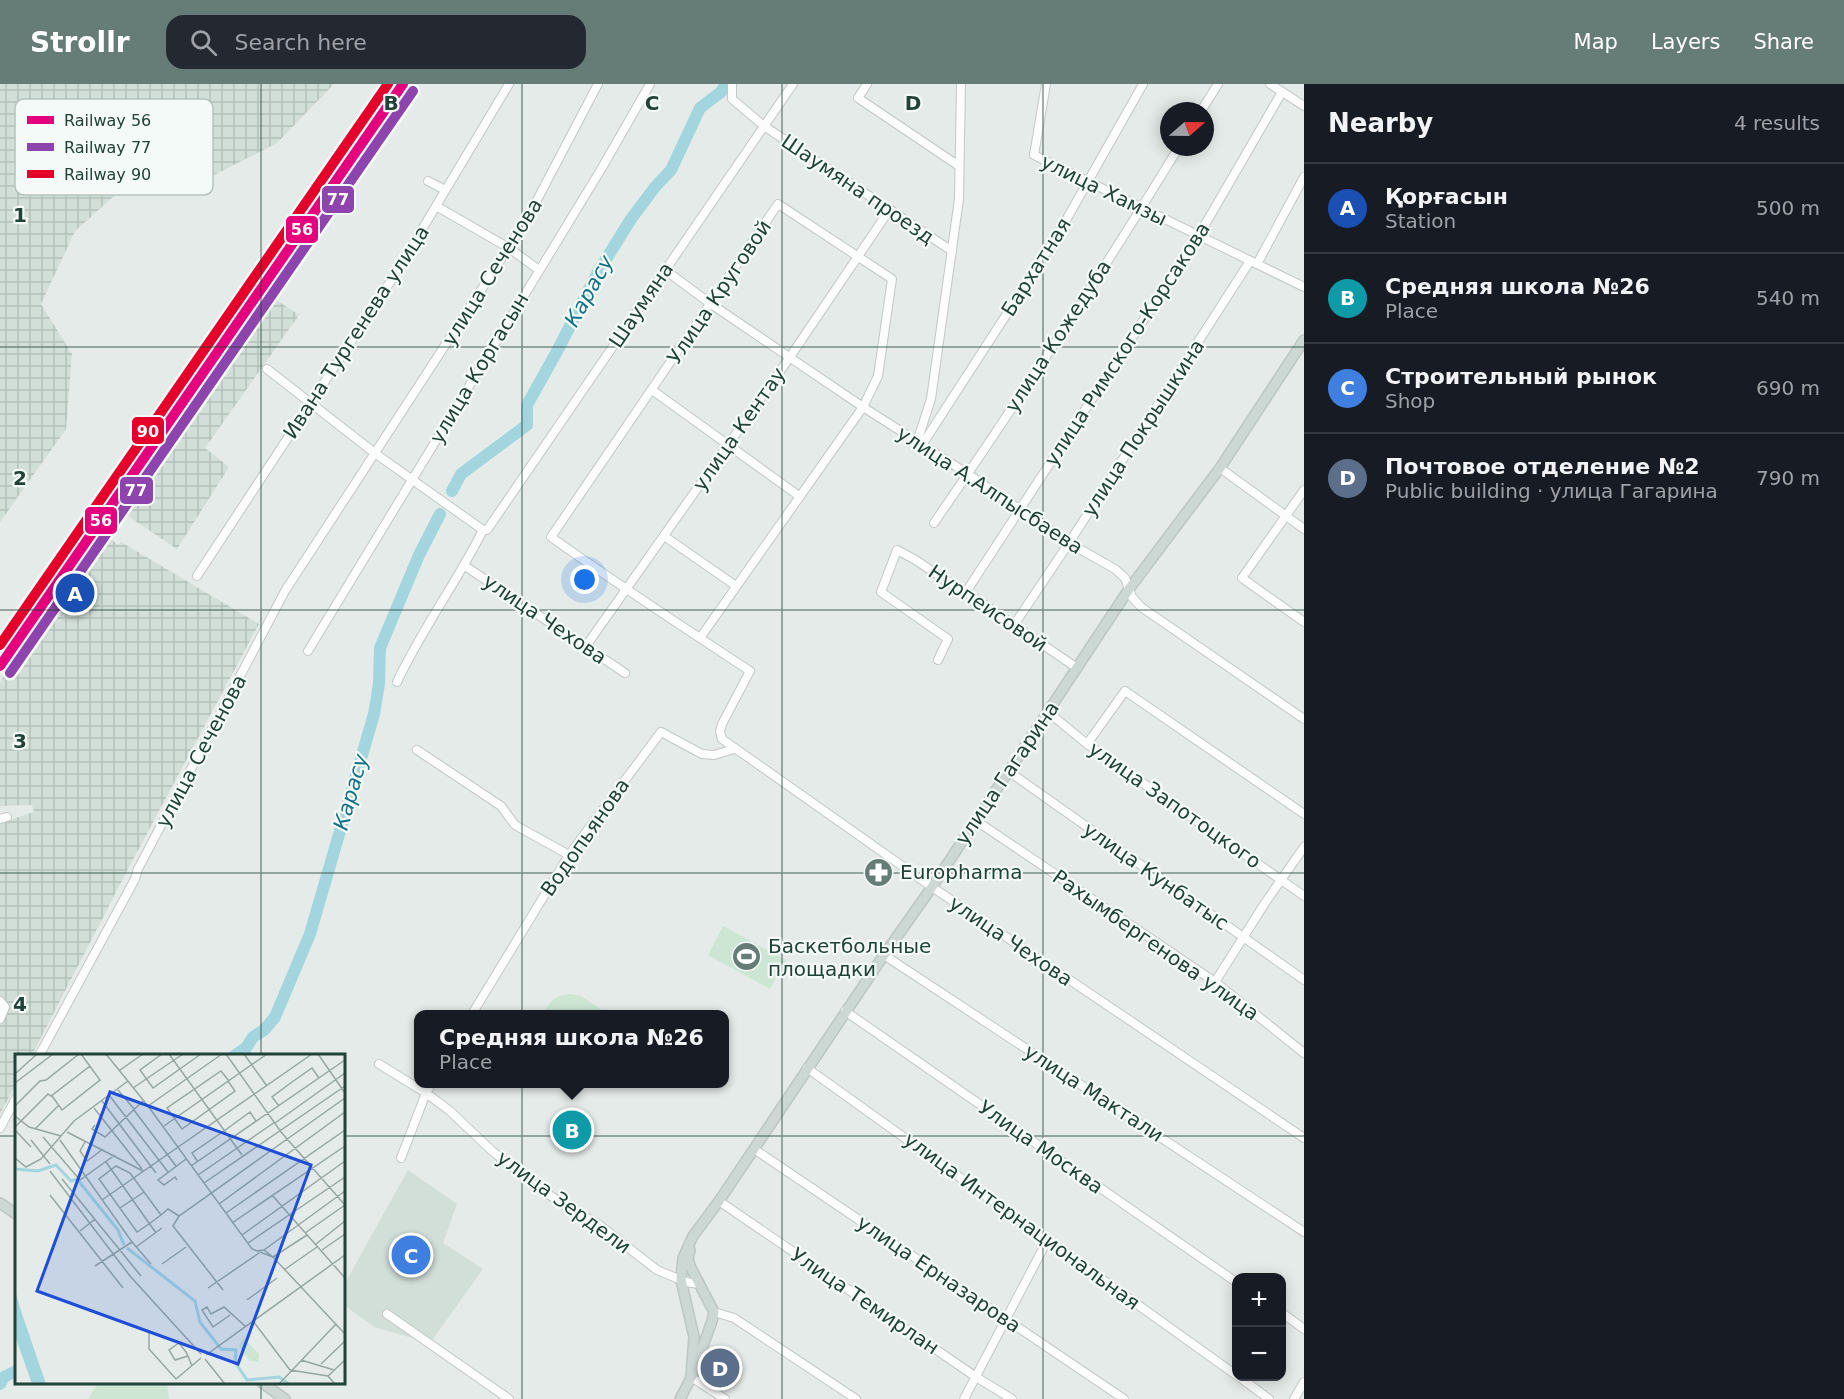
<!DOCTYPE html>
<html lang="en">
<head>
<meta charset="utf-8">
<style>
	:root { --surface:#171b24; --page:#242831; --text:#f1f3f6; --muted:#9ea1a6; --line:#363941; --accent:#657d76 }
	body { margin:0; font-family:"DejaVu Sans",sans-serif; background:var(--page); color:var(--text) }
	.controls { position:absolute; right:18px; bottom:18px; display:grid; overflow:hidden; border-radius:12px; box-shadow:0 3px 15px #0003 }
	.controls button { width:54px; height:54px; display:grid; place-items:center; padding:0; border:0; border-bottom:2px solid var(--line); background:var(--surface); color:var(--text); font:30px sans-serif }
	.compass { position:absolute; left:1160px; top:18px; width:54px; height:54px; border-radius:50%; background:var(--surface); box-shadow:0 3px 15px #0003; rotate:70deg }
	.you { position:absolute; left:585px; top:496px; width:21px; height:21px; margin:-15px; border:4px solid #fff; border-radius:50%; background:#1a73e8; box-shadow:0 0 0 9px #1a73e833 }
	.badge { display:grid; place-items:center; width:39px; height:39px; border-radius:50%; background:var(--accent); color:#fff; font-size:20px; font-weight:700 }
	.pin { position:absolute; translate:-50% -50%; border:3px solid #fff; box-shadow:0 2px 6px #0006 }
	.popup { position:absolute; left:414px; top:926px; width:315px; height:78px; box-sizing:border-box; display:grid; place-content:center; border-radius:12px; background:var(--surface); filter:drop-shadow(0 2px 4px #0005); font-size:20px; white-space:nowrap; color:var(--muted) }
	.popup b { font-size:22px; color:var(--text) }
	.popup::after { content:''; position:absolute; left:50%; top:100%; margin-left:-12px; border:12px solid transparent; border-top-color:var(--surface) }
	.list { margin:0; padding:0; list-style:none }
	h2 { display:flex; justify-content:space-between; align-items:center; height:78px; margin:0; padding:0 24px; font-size:26px }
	h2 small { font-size:20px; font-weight:400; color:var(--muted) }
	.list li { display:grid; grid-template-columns:39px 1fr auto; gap:18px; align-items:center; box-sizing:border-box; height:90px; padding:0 24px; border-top:2px solid var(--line) }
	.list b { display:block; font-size:22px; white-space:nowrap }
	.list p { margin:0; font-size:20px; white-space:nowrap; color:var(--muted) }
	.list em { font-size:20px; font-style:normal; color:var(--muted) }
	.icon { flex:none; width:33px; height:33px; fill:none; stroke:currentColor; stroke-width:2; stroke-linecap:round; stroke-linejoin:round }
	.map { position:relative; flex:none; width:1304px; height:1315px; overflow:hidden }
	header { display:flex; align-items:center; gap:36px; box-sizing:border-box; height:84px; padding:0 30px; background:var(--accent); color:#fff }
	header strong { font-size:28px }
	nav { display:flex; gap:33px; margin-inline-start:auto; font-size:21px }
	.search { width:420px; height:54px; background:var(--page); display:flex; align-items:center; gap:15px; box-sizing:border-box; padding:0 21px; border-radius:18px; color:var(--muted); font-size:22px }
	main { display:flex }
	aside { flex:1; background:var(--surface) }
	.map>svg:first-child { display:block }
	.built { fill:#d2ded8 }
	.industrial { fill:url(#industrial-grid) }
	.garden { fill:#cde6d4 }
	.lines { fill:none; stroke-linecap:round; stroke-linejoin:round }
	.river { stroke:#a2d5de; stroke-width:12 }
	.minor-casing { stroke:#c2c8c5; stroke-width:10 }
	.major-casing { stroke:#bcc7c4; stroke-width:12 }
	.minor { stroke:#fbfcfc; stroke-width:8 }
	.major { stroke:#cdd7d4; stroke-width:9 }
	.rail-1-casing { stroke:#f4faf7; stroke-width:15 }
	.rail-2-casing { stroke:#f4faf7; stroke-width:15 }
	.rail-3-casing { stroke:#f4faf7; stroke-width:15 }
	.rail-1 { stroke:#e5007d; stroke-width:10 }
	.rail-2 { stroke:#8e44ad; stroke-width:10 }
	.rail-3 { stroke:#e4002b; stroke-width:10 }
	.grid { fill:none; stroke:#204238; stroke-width:1.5; stroke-opacity:0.55 }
	.labels { text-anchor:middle; stroke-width:4.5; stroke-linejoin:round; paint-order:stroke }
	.street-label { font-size:20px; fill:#204238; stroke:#f4faf7 }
	.poi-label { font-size:20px; fill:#204238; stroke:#f4faf7; text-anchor:start }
	.water-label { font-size:21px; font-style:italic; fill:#137285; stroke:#f4faf7 }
	.inset-river { fill:none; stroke:#a2d5de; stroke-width:3 }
	.inset-road { fill:none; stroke:#96a7a2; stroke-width:1.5 }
	.view { fill:#1d4ed8; fill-opacity:0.15; stroke:#1d4ed8; stroke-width:3 }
	.inset-edge { fill:none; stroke:#204238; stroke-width:3 }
	.key { fill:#f4faf7; stroke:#b4c3be; stroke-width:1.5 }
	.key-label { font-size:16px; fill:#204238 }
	.grid-label { font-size:20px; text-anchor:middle; font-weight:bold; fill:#204238; stroke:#f4faf7; stroke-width:4.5; stroke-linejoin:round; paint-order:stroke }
	.line-badge { stroke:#f4faf7; stroke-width:2 }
	.badge-label { font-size:16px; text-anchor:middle; font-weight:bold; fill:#fff }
</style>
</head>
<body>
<header>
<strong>Strollr</strong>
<div class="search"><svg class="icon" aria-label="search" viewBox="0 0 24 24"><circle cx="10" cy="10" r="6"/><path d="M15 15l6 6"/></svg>Search here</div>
<nav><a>Map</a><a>Layers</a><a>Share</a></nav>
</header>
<main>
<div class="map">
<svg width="1304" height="1315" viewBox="0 0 1304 1315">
	<defs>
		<pattern id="industrial-grid" width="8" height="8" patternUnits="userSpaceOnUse" patternTransform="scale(1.5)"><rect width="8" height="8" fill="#d2ded8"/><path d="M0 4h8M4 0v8" fill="none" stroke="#b4c0ba"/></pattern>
	</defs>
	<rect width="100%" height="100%" fill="#e5ebe8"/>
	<polygon class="built" points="408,1086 457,1120 443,1159 483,1185 430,1259 374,1243 344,1221 344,1201"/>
	<g class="industrial">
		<polygon points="0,0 334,0 277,59 214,91 194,55 172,60 75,147 41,220 72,270 66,345 0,438"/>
		<polygon points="275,215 299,231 205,364 229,383 177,465 128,432"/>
		<polygon points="102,448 118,461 121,458 259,540 129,783 32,971 16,972 16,1000 0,1030 0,739 34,728 32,721 0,722 0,598 15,574 12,572"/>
	</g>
	<g class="garden">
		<polygon points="723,842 786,876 770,905 708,871"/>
		<path d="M 571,910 L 581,912 L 608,930 L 543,930 C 549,917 556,911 571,910 Z"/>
		<polygon points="99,1298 167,1299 169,1315 88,1315"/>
	</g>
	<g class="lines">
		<g class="river">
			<polyline points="452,407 461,390 527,341 527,321 555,271 598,188 631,135 655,103 671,86 700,24 721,8 726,0"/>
			<polyline points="234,972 246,964 253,953 264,946 275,933 310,850 374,630 379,600 380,564 419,471 440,430"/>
			<polyline points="0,1300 4,1293 16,1287"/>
		</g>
		<defs>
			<g id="minor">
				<polyline points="732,0 732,15 764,42 952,167"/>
				<polyline points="867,0 858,14 959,82"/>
				<polyline points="1046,0 1034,71 1304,203"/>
				<polyline points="1270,0 1304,22"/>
				<polyline points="1201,27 1218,0"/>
				<polyline points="428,97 445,106"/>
				<polyline points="436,122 509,164 539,186"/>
				<polyline points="1257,180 1304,93"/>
				<polyline points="665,186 711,220 863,323 968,390 1069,459 1115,485 1125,494 1132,513 1141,523 1304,635"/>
				<polyline points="267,285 376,370 483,446 487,446 793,0"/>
				<polyline points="652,306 799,412"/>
				<polyline points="917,358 931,315 959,115 961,0"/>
				<polyline points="922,361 1056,154 1143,0"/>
				<polyline points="1220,384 1304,445"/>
				<polyline points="1304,406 1242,494 1304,538"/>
				<path d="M 934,439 C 1019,316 1101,190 1179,63"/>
				<polyline points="664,452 736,502"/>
				<polyline points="465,482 625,589"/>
				<polyline points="197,492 396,189 509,0"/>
				<polyline points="966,508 1199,151 1282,8"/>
				<polyline points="1014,541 1069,459 1250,177"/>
				<path d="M 700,554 L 863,323 L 878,292 L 892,195 L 778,120 L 551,453 C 617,500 683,543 750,587 L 722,640 L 720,647 L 722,655 L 932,803 L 1304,1054"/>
				<polyline points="586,562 790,273 890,125"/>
				<polyline points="308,567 603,82 650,0"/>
				<polyline points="938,576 948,555 881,508 897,466 914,475 959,505 966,508 1077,584"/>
				<path d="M 397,598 C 422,545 457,498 483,446"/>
				<polyline points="1048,628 1087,660 1304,812"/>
				<polyline points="1087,660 1125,607 1304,730"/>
				<polyline points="417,666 501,722 515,741 569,771"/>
				<polyline points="1008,687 1304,896"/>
				<polyline points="0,735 7,733"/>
				<polyline points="975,736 1215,898 1304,969"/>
				<polyline points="884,871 1304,1148"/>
				<polyline points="1215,898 1265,819 1304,763"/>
				<polyline points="0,917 5,923 0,935"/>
				<polyline points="845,927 1236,1198"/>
				<polyline points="472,930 569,771 661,648 702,670 714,671 734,665"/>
				<polyline points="39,972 135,795 138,785 285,507 526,137 598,0"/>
				<polyline points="379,980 426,1009 450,1027 491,1066 530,1098 572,1126 598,1140 657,1186 686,1198 699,1200"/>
				<polyline points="807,984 1236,1291"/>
				<polyline points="0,1044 16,1014"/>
				<polyline points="754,1065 1124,1315"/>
				<polyline points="401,1074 426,1009 431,1000"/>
				<polyline points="719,1117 976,1293 1012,1315"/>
				<polyline points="714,1228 734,1234 856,1315"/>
				<polyline points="1282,1229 1304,1245"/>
				<polyline points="387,1230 509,1315"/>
				<polyline points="1238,1292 1269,1315"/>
				<polyline points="691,1293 725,1315"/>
				<polyline points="964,1315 1048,1155"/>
				<polyline points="1294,1315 1304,1298"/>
			</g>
			<g id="major">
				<polyline points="0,1119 16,1130"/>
				<polyline points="691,1293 694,1253 681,1196 683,1174 693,1152 719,1117 884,871 932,803 1129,505 1220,384 1304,256"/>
				<polyline points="261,1298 285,1315"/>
				<polyline points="680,1315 693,1290 712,1237 714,1228 690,1182 688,1174 690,1166"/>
			</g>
		</defs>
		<use href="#minor" class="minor-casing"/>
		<use href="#major" class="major-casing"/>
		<use href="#minor" class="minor"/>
		<use href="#major" class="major"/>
		<defs>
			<polyline id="rail-1" points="0,582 403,0"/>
			<polyline id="rail-2" points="10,589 413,7"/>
			<polyline id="rail-3" points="0,561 388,0"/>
		</defs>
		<use href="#rail-1" class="rail-1-casing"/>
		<use href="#rail-2" class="rail-2-casing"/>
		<use href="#rail-3" class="rail-3-casing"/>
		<use href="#rail-1" class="rail-1"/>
		<use href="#rail-2" class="rail-2"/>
		<use href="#rail-3" class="rail-3"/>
	</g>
	<path class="grid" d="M 261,0 L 261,972M 522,0 L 522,1315M 782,0 L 782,1315M 1043,0 L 1043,1315M 0,263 L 1304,263M 0,526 L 1304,526M 0,789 L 1304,789M 0,1052 L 16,1052M 344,1052 L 1304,1052M 261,1298 L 261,1315"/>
	<defs>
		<symbol id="pharmacy-disc" viewBox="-11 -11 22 22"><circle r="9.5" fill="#657d76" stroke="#f4faf7"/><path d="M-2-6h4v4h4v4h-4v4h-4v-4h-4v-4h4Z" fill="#fff"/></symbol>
		<symbol id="stadium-disc" viewBox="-11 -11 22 22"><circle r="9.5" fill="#657d76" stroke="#f4faf7"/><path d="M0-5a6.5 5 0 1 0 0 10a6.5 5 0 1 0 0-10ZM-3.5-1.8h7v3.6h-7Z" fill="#fff"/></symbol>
	</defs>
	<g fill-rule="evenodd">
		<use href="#pharmacy-disc" x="862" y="772" width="33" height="33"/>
		<use href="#stadium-disc" x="730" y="856" width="33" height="33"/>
	</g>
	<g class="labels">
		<g class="street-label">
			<text transform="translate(858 105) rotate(34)" y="7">Шаумяна проезд</text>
			<text transform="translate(1104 106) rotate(26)" y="7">улица Хамзы</text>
			<text transform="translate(1036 183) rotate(-58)" y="7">Бархатная</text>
			<text transform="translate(492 188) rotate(-58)" y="7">улица Сеченова</text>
			<text transform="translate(719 208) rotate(-56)" y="7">Улица Круговой</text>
			<text transform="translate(641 221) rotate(-56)" y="7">Шаумяна</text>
			<text transform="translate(356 248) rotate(-57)" y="7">Ивана Тургенева улица</text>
			<text transform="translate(1058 252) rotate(-57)" y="7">улица Кожедуба</text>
			<text transform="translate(1127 260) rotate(-57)" y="7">улица Римского-Корсакова</text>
			<text transform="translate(479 284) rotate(-59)" y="7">улица Коргасын</text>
			<text transform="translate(1143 344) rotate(-57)" y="7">улица Покрышкина</text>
			<text transform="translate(739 345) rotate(-55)" y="7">улица Кентау</text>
			<text transform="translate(990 406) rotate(33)" y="7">улица А.Алпысбаева</text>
			<text transform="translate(988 524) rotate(34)" y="7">Нурпеисовой</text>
			<text transform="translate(545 535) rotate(34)" y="7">улица Чехова</text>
			<text transform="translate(201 667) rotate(-62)" y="7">улица Сеченова</text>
			<text transform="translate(1007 689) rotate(-56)" y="7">улица Гагарина</text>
			<text transform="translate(1175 721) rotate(35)" y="7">улица Запотоцкого</text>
			<text transform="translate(585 753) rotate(-55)" y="7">Водопьянова</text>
			<text transform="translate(1156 792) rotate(35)" y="7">улица Кунбатыс</text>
			<text transform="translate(1011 857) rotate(34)" y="7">улица Чехова</text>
			<text transform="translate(1156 861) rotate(35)" y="7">Рахымбергенова улица</text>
			<text transform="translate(1094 1009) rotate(33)" y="7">улица Мактали</text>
			<text transform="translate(1041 1063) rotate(35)" y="7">Улица Москва</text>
			<text transform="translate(564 1118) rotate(36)" y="7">улица Зердели</text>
			<text transform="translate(1022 1137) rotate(36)" y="7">улица Интернациональная</text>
			<text transform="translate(939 1190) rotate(34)" y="7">улица Ерназарова</text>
			<text transform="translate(865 1217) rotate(34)" y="7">Улица Темирлан</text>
		</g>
		<g class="poi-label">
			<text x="900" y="795">Europharma</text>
			<text x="768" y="869">Баскетбольные<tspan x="768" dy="23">площадки</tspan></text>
		</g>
		<g class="water-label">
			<text transform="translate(589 207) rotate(-61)" y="7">Карасу</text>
			<text transform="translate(351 708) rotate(-74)" y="7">Карасу</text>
		</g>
	</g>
	<g transform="translate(15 970)">
		<rect width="330" height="330" fill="#e5ebe8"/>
		<path d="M 228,284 L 244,300 L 243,308 L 235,307 L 224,292 Z" fill="#cde6d4"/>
		<path d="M 0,236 L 6,257 L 31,330 L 17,330 L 1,284 Z" fill="#a2d5de"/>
		<path class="inset-river" d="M 0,115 L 23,117 L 41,111 L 56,127 L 62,125 L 103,176 L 109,191M 112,194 L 180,247 L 185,268 L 206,295 L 221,296 L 220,308 L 232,326 L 264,323 L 274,330"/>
		<path class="inset-road" d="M 91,0 L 133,52 L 237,195 L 258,203M 147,0 L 125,16 L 138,34 L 186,0M 154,0 L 227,101M 211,0 L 266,78 L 330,151M 229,0 L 252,32M 303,0 L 330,39M 105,16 L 128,0M 0,20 L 22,0M 213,27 L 220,37 L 167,75 L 152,54 L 206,17 L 214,27M 0,29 L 38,0M 118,34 L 168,0M 103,36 L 119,55M 94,41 L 153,118M 37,42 L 47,56 L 85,26 L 66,0M 87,47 L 141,119M 0,52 L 25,27 L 31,26 L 64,0M 133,52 L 207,0M 264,52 L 257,43 L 277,28 L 297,14 L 304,24M 79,54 L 127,115M 119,56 L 161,112M 0,62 L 14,73 L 46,82M 260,69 L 330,19M 80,71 L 77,75 L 90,83 L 129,46M 149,72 L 252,0M 0,73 L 33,40 L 36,42 L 75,12M 20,75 L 43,52M 0,76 L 16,93M 52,78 L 128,117M 28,83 L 65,126 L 100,101M 16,86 L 35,110M 45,86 L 117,188 L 80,212M 70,88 L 65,97 L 72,107 L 88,95M 0,104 L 11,113 L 26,105 L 59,67 L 113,27M 91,108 L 141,179M 183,108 L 177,99 L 209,77 L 235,58 L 241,67M 176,112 L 330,6M 35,117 L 115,222 L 186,300M 183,121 L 260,68M 47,125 L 126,222M 162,126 L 160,123 L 149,131 L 143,126 L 171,105M 189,129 L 330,32M 35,141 L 108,234M 257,141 L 330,224M 87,146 L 297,0M 204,150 L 330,58M 105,154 L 129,138M 211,159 L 330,76M 146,161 L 115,119 L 101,112 L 84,125 L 122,178 L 134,170 L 146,161 L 153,155 L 164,162 L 330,44M 164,162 L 158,172 L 208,236M 217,169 L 330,92M 65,177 L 80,165M 290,179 L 330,151M 227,181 L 330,107M 117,188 L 136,210M 233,189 L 330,123M 301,190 L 330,167M 121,193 L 147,174M 249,196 L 330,137M 307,196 L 330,180M 242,197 L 249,196 L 258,203 L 330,280M 258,203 L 292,181M 147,210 L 171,193M 269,216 L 302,193M 193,234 L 244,199M 232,246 L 262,224M 215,261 L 198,273 L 187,256 L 192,253 L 196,260 L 209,253 L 231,273M 238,267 L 275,316 L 313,322 L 320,330M 134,277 L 134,295 L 161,325 L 186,304M 191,301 L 330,201M 173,302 L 160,306 L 154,296 L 164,289 L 171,298 L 173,302 L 177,312M 190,305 L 210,330M 286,306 L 319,316M 306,310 L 330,287M 313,322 L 330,306M 264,330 L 321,270"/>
		<path class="view" d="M 95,38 L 296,111 L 223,310 L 22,237 Z"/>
		<rect width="330" height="330" class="inset-edge"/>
	</g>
	<rect x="15" y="15" width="198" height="96" rx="9" class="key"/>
	<rect x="27" y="32" width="27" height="8" fill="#e5007d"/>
	<rect x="27" y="59" width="27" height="8" fill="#8e44ad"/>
	<rect x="27" y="86" width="27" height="8" fill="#e4002b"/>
	<g class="key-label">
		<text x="64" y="42">Railway 56</text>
		<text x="64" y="69">Railway 77</text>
		<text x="64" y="96">Railway 90</text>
	</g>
	<g class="grid-label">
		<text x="391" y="26">B</text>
		<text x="652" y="26">C</text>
		<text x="913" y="26">D</text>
		<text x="20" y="138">1</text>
		<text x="20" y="401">2</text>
		<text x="20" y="664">3</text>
		<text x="20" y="927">4</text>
	</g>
	<g class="line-badge">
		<rect x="321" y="101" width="34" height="29" rx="6" fill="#8e44ad"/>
		<rect x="285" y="131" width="34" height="29" rx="6" fill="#e5007d"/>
		<rect x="131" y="332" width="34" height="29" rx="6" fill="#e4002b"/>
		<rect x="119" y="392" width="35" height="29" rx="6" fill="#8e44ad"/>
		<rect x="84" y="422" width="34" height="29" rx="6" fill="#e5007d"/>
	</g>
	<g class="badge-label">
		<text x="338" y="121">77</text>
		<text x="302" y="151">56</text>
		<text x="148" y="353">90</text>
		<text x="136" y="412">77</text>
		<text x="101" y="442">56</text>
	</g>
</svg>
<div class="controls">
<button>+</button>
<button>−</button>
</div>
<svg class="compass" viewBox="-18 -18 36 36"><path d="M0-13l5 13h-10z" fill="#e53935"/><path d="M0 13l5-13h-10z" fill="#9ea1a6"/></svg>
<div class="you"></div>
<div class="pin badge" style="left:75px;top:509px;background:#1a4fb4">A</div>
<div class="pin badge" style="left:572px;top:1046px;background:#0f9aa8">B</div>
<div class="popup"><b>Средняя школа №26</b>Place</div>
<div class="pin badge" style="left:411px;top:1171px;background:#3f7fe0">C</div>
<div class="pin badge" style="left:720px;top:1284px;background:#5c6f8a">D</div>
</div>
<aside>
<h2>Nearby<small>4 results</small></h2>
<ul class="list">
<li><span class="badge" style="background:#1a4fb4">A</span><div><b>Қорғасын</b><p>Station</p></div><em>500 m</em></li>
<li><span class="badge" style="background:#0f9aa8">B</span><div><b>Средняя школа №26</b><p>Place</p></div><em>540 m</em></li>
<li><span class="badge" style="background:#3f7fe0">C</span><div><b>Строительный рынок</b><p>Shop</p></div><em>690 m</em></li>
<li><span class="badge" style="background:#5c6f8a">D</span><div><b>Почтовое отделение №2</b><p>Public building · улица Гагарина</p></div><em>790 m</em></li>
</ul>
</aside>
</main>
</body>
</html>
